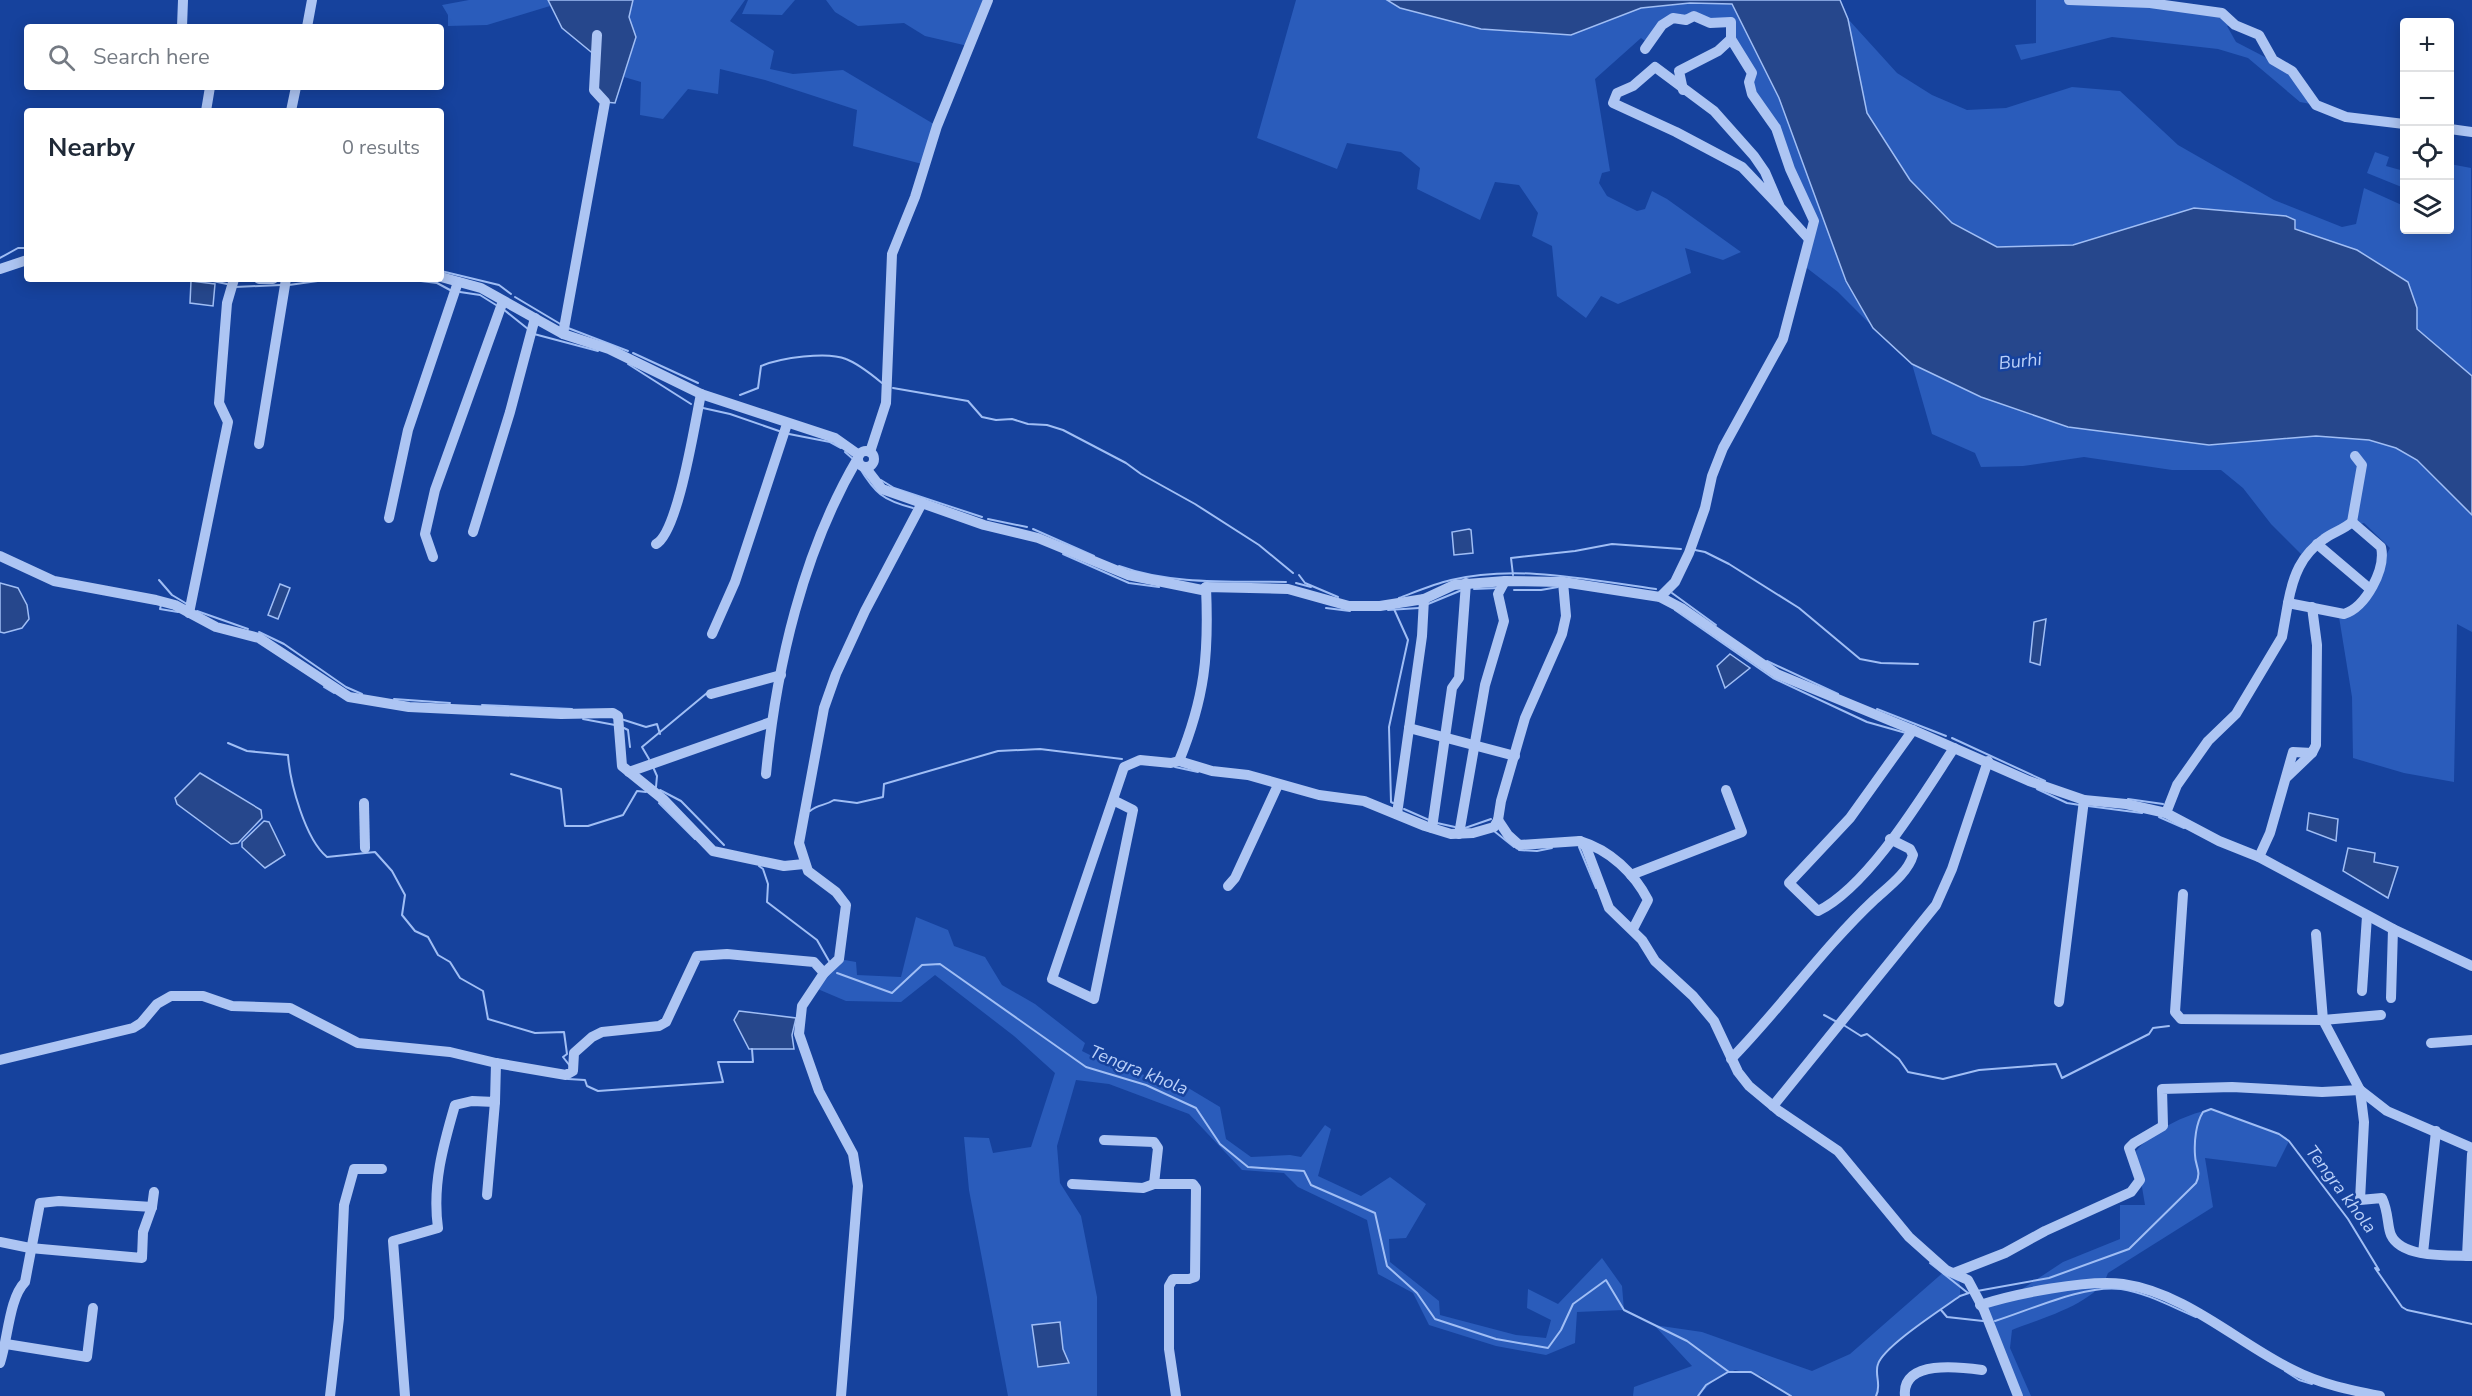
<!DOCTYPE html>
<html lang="en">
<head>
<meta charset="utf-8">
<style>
	:root { --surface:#fff; --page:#f6f6f7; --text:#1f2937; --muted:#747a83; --line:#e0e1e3 }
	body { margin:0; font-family:"Nunito Sans",sans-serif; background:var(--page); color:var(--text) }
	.controls { position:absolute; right:18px; top:18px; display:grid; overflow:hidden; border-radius:6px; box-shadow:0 3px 15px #0003 }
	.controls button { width:54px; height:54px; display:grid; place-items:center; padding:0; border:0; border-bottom:2px solid var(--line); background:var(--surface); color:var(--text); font:30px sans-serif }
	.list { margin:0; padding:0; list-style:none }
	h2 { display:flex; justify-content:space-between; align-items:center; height:78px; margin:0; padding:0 24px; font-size:26px }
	h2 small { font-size:20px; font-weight:400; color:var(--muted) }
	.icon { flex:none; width:33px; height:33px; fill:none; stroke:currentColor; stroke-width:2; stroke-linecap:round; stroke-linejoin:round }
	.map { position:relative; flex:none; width:2472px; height:1396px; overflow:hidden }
	.search { position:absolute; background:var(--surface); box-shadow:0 3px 15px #0003; left:24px; top:24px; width:420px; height:66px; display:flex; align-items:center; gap:15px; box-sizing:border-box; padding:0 21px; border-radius:6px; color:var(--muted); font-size:22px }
	.panel { position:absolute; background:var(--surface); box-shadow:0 3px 15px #0003; left:24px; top:108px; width:420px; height:174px; border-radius:6px }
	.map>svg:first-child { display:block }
	.green { fill:#2a5cbb }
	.water { fill:#26478c; stroke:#a0bef5; stroke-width:1.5 }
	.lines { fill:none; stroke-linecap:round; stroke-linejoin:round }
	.stream { stroke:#a0bef5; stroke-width:2 }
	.minor { stroke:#adc5f3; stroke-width:10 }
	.labels { text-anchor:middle; stroke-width:5; stroke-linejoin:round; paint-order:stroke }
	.water-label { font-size:18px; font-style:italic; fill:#bad0f9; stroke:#16429d }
</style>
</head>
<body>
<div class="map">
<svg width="2472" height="1396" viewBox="0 0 2472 1396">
	<rect width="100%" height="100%" fill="#16429d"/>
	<g class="green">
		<polygon points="469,0 548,0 550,6 487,25 448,26 448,15 442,5"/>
		<polygon points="633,0 745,0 730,21 774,51 770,69 793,74 843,70 937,126 926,165 853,146 857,110 765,80 720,69 718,94 688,89 663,119 640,115 641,82 624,77 636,37 629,17"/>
		<polygon points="748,0 795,0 782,15 742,14"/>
		<polygon points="826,0 988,0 968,46 925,36 904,23 858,26 835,12"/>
		<polygon points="1296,0 1387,0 1401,8 1481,29 1571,35 1641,8 1690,3 1732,4 1779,98 1846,281 1873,327 1838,292 1803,265 1814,221 1749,82 1731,22 1674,19 1648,43 1641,38 1595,79 1610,171 1602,173 1599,183 1607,196 1637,211 1645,209 1652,191 1667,199 1741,252 1723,260 1685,248 1691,273 1618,304 1601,296 1586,318 1557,296 1552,246 1532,236 1538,213 1519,185 1495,182 1480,220 1417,189 1420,168 1401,152 1347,143 1337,169 1257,138"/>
		<polygon points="2036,0 2069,0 2222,13 2235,25 2227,26 2236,42 2292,71 2316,105 2300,102 2248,58 2218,49 2112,37 2021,60 2015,45 2036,43"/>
		<polygon points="1848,19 1897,73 1932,95 1967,110 2006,108 2072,87 2120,91 2178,145 2274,200 2342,227 2356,224 2364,188 2404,206 2404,230 2450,230 2450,164 2471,168 2472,376 2417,329 2417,308 2357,250 2296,229 2295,220 2286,216 2194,208 2073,245 1997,247 1952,223 1910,180 1867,113"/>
		<polygon points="2375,152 2389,157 2386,166 2404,171 2404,188 2367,173"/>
		<polygon points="1912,364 1981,397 2209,445 2316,436 2369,440 2396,448 2417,460 2472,515 2472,632 2457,624 2454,782 2404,773 2353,758 2352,697 2339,617 2355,613 2390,548 2364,523 2333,531 2302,555 2271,524 2243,488 2221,470 2172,470 2084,457 2023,466 1981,467 1975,453 1932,434"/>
		<polygon points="916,917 948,930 954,946 985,957 1002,985 1035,1004 1085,1043 1082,1051 1112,1066 1185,1086 1220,1107 1226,1139 1251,1157 1290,1155 1301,1157 1325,1125 1331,1129 1318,1176 1361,1196 1390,1177 1426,1204 1406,1238 1389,1239 1390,1262 1439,1301 1440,1315 1516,1335 1546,1338 1551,1320 1527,1308 1528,1289 1558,1304 1602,1258 1622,1286 1624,1310 1577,1312 1575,1343 1546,1355 1496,1346 1429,1325 1413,1293 1378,1274 1367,1220 1298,1187 1284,1173 1242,1170 1189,1114 1109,1084 1076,1080 1057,1146 1060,1183 1081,1216 1097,1297 1097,1396 1008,1396 969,1190 964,1137 989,1138 993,1153 1031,1147 1055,1073 1014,1036 935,975 901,1002 846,1001 813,987 839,959 856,962 857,975 901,977"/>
		<path d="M 2211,1109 L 2279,1134 L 2289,1141 L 2276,1167 L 2205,1158 L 2213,1207 L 2108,1273 C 2099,1303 2039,1319 2012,1330 L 2010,1348 L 2031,1396 L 2018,1396 L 1980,1305 L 2013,1295 L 2063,1262 L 2120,1239 L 2120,1205 L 2145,1205 L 2136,1151 C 2155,1129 2182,1116 2211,1109 Z"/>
		<path d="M 1946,1270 L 1954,1273 L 1960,1284 L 1960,1296 C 1942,1309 1884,1346 1878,1364 C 1874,1374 1882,1385 1876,1396 L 1791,1396 L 1761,1376 L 1735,1370 L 1714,1380 L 1698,1396 L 1633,1396 L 1634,1387 L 1692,1366 L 1654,1325 L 1702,1332 L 1812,1371 L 1850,1354 Z"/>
	</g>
	<g class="water">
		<polygon points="548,0 633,0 629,17 636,37 615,103 605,102 594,90 596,56 562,28"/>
		<polygon points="1387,0 1840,0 1848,19 1867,113 1910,180 1952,223 1997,247 2073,245 2194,208 2286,216 2295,220 2295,229 2357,250 2408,282 2417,308 2417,329 2472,376 2472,515 2417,460 2396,448 2369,440 2316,436 2209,445 2068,427 1981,397 1912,364 1873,328 1846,281 1779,98 1732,4 1690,3 1641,8 1571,35 1481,29 1400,8"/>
		<polygon points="191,281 215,284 213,306 190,303"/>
		<polygon points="1469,529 1471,530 1473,553 1454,555 1452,532"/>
		<polygon points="0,583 18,588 27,605 29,619 22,628 4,633 0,632"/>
		<polygon points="280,584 290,588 278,619 268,615"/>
		<polygon points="2046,619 2040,665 2030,662 2034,622"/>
		<polygon points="1730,654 1750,668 1725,688 1717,666"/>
		<polygon points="200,773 261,810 262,818 238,843 231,844 177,804 175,798"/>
		<polygon points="2309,813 2338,819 2336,841 2307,830"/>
		<polygon points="264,821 269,822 285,855 265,868 242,847 242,842"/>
		<polygon points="2348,848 2375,853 2374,862 2398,867 2388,898 2343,871"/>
		<polygon points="739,1011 796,1018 792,1035 794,1049 749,1049 734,1020"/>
		<polygon points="1060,1322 1063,1349 1069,1363 1038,1367 1032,1325"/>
	</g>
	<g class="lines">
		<g class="stream">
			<polyline points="0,258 18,248 27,248"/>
			<polyline points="441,271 499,285 511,294"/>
			<polyline points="203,279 227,284"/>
			<polyline points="405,279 437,283 450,290"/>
			<polyline points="289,285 332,279"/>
			<polyline points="235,287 281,285"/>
			<polyline points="460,292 480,295 496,305"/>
			<polyline points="515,297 562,325"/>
			<polyline points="503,309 528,329"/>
			<polyline points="568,328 628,351"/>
			<polyline points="534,334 598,351"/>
			<polyline points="633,353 698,383"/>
			<polyline points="628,364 691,404"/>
			<polyline points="893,388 968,401 982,417 996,420 1012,419 1028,424 1047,425 1063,430 1126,463 1141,474 1195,504 1259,545 1293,573"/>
			<path d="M 740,395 L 758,388 L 761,366 C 780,358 827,351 846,359 C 859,364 871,374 882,383"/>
			<polyline points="703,408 730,414 779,431"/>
			<polyline points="789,434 830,442 841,448"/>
			<polyline points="845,452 853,459"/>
			<path d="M 859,467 C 875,493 882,500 913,508"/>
			<polyline points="881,480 894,488 982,517"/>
			<polyline points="988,519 1027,527"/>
			<polyline points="1033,529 1094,556"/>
			<polyline points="1695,550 1705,552 1729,564 1799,608 1860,659 1881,663 1918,664"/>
			<polyline points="1063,554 1129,583 1159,587"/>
			<path d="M 1119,566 C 1171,585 1231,581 1286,582"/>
			<polyline points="1299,575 1305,583 1338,597"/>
			<polyline points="1513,575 1511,558 1575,551 1612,544 1681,549"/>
			<polyline points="159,580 172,595 187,604"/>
			<polyline points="1296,583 1311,587"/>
			<polyline points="1474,589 1498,588"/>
			<polyline points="1514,590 1541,590 1558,587"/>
			<polyline points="1672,593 1716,625"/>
			<path d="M 1399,598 C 1415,592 1434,584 1451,580 C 1517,564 1590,580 1656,589"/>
			<polyline points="1428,604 1462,590"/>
			<polyline points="161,605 160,609 178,612"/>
			<polyline points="1326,608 1350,611"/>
			<polyline points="1388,610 1419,608"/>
			<polyline points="1675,610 1773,678 1867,722 1906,733"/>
			<polyline points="197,611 248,629"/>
			<polyline points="259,632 284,644 346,687 362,694"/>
			<polyline points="1767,661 1838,694"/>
			<polyline points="324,687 334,693"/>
			<polyline points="394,699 450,703"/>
			<polyline points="482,705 572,709"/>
			<polyline points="1877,709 1946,736"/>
			<polyline points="583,719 615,725"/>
			<polyline points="621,719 646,727 657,724 660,734"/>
			<polyline points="624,728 628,730 630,747"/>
			<polyline points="1952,738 2045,781"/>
			<path d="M 228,743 L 247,751 L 288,755 C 290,783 305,839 327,857 L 375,852 L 392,871 L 405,895 L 402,915 L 415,931 L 428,937 L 438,955 L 450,962 L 460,978 L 483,991 L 488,1019 L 535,1033 L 564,1032 L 567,1054 L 563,1057 L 570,1066"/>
			<polyline points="649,759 642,747 707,693"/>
			<polyline points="653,767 657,776 656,787"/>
			<polyline points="1175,767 1198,772"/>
			<polyline points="511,774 561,789 565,826 588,826 623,815 637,791 646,792"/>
			<polyline points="2037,789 2067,803 2080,805"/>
			<polyline points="660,790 681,801 724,845"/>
			<polyline points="2128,799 2163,804"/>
			<polyline points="659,803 695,839"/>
			<polyline points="1393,803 1391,802 1389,727 1408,640 1394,609"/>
			<polyline points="2088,806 2142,813"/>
			<polyline points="1404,809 1429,820"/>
			<path d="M 810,811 C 818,804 825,806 834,800 L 857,803 L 883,797 L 884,784 L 998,751 L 1040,749 L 1122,759"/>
			<polyline points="2159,817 2184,828"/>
			<polyline points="1437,823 1455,827"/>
			<polyline points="1465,828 1491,819"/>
			<polyline points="1494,831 1514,847"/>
			<polyline points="1579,847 1596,888"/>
			<polyline points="1519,850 1537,851 1552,848"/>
			<polyline points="759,866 763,869 768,884 767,902 817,940 829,961"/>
			<polyline points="837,973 892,993 922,965 940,964 1086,1067 1146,1085 1196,1108 1220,1144 1248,1167 1304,1171 1311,1185 1375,1213 1387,1266 1417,1293 1435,1319 1496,1339 1548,1348 1561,1330 1573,1304 1606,1280 1624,1310 1687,1341 1729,1372 1751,1372 1791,1396"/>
			<polyline points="1824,1015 1837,1022"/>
			<polyline points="1842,1024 1861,1036 1867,1034 1899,1059 1908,1072 1943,1079 1979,1070 2056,1064 2062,1078 2149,1034 2153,1028 2169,1026"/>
			<polyline points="568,1079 585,1080 587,1086 598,1091 723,1082 718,1062 753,1062 752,1049"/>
			<polyline points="1930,1263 1968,1293"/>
			<path d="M 1977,1291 L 2049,1278 L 2129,1249 L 2196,1183 C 2202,1171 2195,1166 2195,1155 C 2194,1141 2196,1123 2203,1112 L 2211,1109 L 2279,1134 L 2289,1141 L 2348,1219 L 2379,1270 L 2375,1268 L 2402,1307 L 2407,1310 L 2472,1324"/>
			<polyline points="1941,1310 1947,1317 1983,1321"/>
			<path d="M 1995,1321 C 2030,1310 2086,1284 2121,1289 C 2147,1293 2172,1307 2196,1317"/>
			<polyline points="2285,1371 2299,1380 2312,1384"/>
			<polyline points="1698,1396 1706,1385 1728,1372"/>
			<path d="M 1876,1396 C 1882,1385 1874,1374 1878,1364 C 1884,1346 1942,1309 1960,1296 L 1969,1293"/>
		</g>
		<g class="minor">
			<polyline points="2069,0 2150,3 2222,13 2235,25 2259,35 2273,60 2292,71 2316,105 2346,117 2404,124"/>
			<polyline points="182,27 183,0"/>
			<polyline points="307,27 312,0"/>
			<polyline points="1645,49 1662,25 1673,18 1686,20 1694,16 1710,23 1731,22 1731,39"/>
			<polyline points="206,111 210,87"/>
			<polyline points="291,111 296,87"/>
			<polyline points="2450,129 2472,132"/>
			<polyline points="1780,207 1742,167 1676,132 1613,103 1617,93 1633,86 1655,67 1714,111 1754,156 1765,172 1780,207 1808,238"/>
			<polyline points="0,269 27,260"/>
			<polyline points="441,277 481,288 563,334 609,349 701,394 835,438 859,455"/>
			<polyline points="259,279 273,279"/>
			<polyline points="563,334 605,102 594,90 597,35"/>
			<polyline points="259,444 286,279"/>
			<circle cx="866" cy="459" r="8"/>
			<polyline points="870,452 886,403 892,254 915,197 937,126 988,0"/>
			<polyline points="865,467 882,489 984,525 1038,538 1128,575 1202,590 1206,587 1288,589 1349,606 1380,606 1424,599 1454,585 1505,581 1563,582 1660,597 1683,609 1777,674 1913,730 2029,781 2084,800 2126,804 2166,813 2219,841 2259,857 2393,929 2472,966"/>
			<polyline points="389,518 408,430 458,282"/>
			<polyline points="473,532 510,412 535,318"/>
			<path d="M 656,544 C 678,533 695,422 701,394"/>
			<polyline points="2317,544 2370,589"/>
			<polyline points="0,556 54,581 156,600 175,605 216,627 259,638 349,697 409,707 561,714 613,713 618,716 622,766 664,800 713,851 784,866 804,864"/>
			<polyline points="433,557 425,534 435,490 503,301"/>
			<polyline points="1660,597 1675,582 1689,553 1705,508 1712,476 1723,448 1783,339 1814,221 1790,169 1776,128 1752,94 1749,82 1752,73 1731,39 1718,51 1679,71 1683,90"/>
			<path d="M 2288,603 C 2293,576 2301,555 2324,539 C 2333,532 2343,530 2352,522 L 2362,465 L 2355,456"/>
			<polyline points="189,613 228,422 219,403 227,303 234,279"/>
			<polyline points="712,634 735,582 787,424"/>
			<polyline points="711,694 781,675"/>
			<polyline points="1409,728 1515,756"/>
			<path d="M 1913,730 L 1850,818 L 1789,883 L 1818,911 C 1869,886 1923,795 1954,748"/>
			<path d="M 1179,761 C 1205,697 1209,655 1206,587"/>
			<polyline points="629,772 771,722"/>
			<path d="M 766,774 C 776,667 803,551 858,458"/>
			<polyline points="2287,777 2312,753"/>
			<polyline points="1113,800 1133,810 1094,999 1052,979 1124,767 1140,760 1171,763 1179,761 1212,771 1248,775 1319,795 1364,801 1425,826 1451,834 1473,833 1494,827 1498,820 1501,801 1525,718 1562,634 1566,616 1563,582"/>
			<polyline points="364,803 365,848"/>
			<path d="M 2166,813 L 2177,785 L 2208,741 L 2236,714 L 2282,637 L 2288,603 L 2344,614 C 2366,607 2386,569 2381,547 L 2352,522"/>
			<polyline points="1397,814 1422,636 1424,599"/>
			<polyline points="1498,820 1508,835 1519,845 1580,841 1586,847 1609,908 1642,940 1655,961 1693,996 1714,1021 1738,1072 1749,1086 1779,1111 1838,1151 1909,1237 1946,1270 1968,1280 1984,1310 2018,1396"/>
			<polyline points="1432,828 1452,688 1459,678 1466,583"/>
			<polyline points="1459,834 1485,685 1504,621 1498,594 1505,581"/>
			<path d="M 1580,841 C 1610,850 1634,873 1648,900 L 1633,929"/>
			<polyline points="2259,857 2270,833 2293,752 2312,753 2316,745 2317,645 2312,607"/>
			<polyline points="1631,875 1742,832 1726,790"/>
			<polyline points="1228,886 1235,878 1278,785"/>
			<polyline points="2183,894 2175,1012 2181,1019 2323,1020 2381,1015"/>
			<path d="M 2316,934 L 2323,1020 L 2360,1090 L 2364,1122 L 2360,1200 L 2382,1198 C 2389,1213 2387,1226 2391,1235 C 2402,1259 2451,1255 2472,1256"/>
			<polyline points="2362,991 2367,916"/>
			<polyline points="2391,998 2393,929"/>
			<polyline points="2059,1002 2084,800"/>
			<polyline points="2431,1043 2472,1040"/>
			<path d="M 1731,1059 C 1781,1008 1822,949 1874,900 C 1887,888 1908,873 1913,855 L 1910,849 L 1890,839"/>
			<polyline points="0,1060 133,1028 141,1023 157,1004 171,996 203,996 232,1006 290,1008 358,1043 450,1052 496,1063 566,1075 573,1071 574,1053 592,1037 602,1032 659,1026 666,1022 697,956 727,954 814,962 824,973"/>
			<polyline points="1773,1106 1936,905 1952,869 1988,761"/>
			<polyline points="1104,1140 1154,1142 1158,1148 1154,1184 1193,1184 1196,1188 1195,1277 1189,1279 1173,1279 1169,1286 1169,1349 1176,1396"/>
			<polyline points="1072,1184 1143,1188 1154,1184"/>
			<polyline points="487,1195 495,1102"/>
			<polyline points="0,1242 30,1248 142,1258 143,1232 152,1207"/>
			<polyline points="2423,1253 2436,1131"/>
			<polyline points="2467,1256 2472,1154"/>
			<polyline points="1954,1273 2005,1253 2045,1231 2131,1192 2140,1180 2129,1148 2134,1143 2163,1126 2162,1089 2232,1087 2322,1092 2360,1090 2387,1111 2472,1148"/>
			<path d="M 1980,1305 C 2014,1294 2088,1279 2123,1284 C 2186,1293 2238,1343 2293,1370 C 2320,1384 2350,1390 2380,1396"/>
			<polyline points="6,1344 87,1357 93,1308"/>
			<path d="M 0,1363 C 8,1339 9,1298 25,1282 L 40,1203 L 59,1201 L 152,1207 L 154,1192"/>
			<polyline points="330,1396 339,1318 344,1205 354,1169 382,1169"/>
			<path d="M 405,1396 L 393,1241 L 438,1228 C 432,1185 443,1146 455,1105 L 472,1101 L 495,1102 L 496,1063"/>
			<polyline points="841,1396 858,1186 853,1154 819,1091 799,1034 802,1006 824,973 839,959 846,905 836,892 808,871 799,843 824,708 836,674 865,611 922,503"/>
			<path d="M 1905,1396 C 1901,1359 1961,1367 1982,1370"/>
		</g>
	</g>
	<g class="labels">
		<g class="water-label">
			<text transform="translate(2020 361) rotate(-6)" y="6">Burhi</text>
			<text transform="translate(1139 1070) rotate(22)" y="6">Tengra khola</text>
			<text transform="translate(2341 1189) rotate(53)" y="6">Tengra khola</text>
		</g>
	</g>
</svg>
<div class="controls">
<button>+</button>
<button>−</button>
<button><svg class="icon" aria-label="locate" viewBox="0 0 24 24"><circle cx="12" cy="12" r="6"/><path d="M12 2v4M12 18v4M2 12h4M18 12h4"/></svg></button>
<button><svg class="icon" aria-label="layers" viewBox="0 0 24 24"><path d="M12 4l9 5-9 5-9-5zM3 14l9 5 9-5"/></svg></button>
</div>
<div class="search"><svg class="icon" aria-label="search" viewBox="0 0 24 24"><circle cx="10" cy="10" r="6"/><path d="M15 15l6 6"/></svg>Search here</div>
<section class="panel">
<h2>Nearby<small>0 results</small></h2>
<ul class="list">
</ul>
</section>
</div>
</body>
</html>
